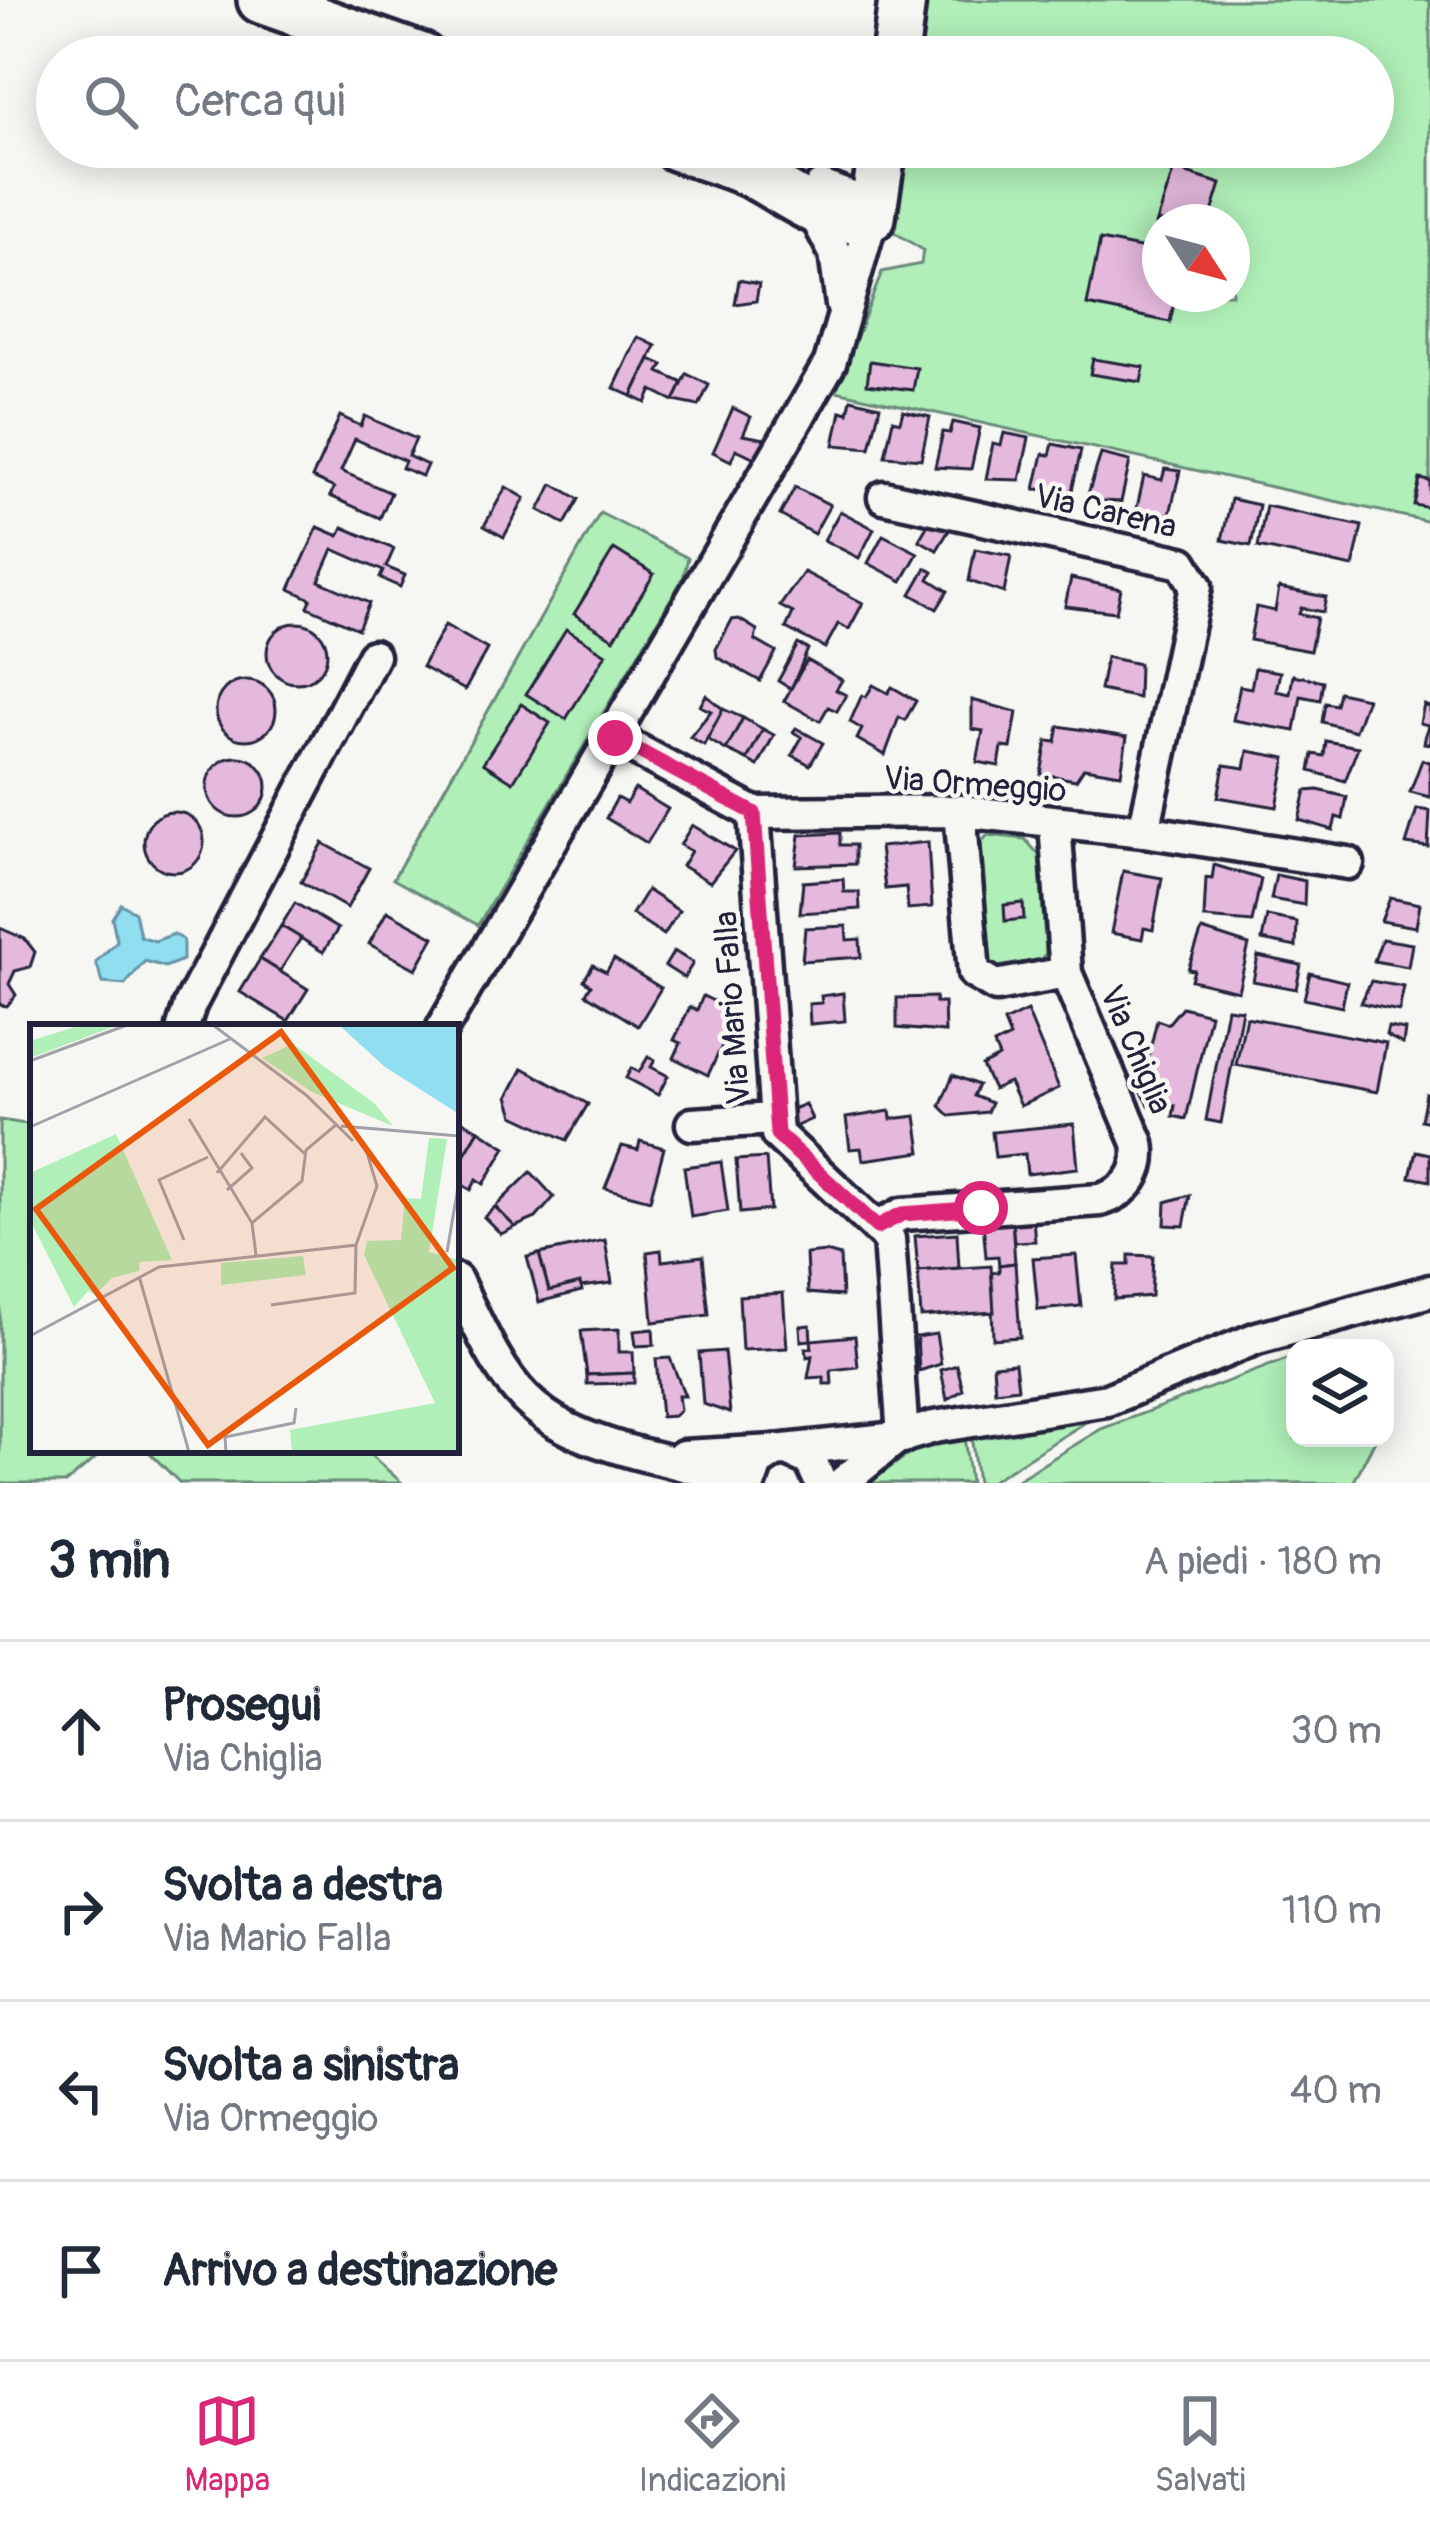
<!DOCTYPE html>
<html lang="it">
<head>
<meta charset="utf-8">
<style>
	:root { --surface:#fff; --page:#f2f2f3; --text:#1f2937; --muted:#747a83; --line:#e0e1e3; --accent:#db2777 }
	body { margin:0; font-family:Pangolin,sans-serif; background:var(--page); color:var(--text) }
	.controls { position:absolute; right:36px; bottom:36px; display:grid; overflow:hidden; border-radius:24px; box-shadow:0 6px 30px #0003 }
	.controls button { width:108px; height:108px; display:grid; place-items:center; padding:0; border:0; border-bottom:3px solid var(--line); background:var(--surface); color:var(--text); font:60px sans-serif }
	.compass { position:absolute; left:1142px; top:204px; width:108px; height:108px; border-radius:50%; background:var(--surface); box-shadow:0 6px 30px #0003; rotate:126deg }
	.stop { position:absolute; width:36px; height:36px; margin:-27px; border:9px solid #db2777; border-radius:50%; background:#fff }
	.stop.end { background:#db2777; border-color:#fff; box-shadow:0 3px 12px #0008 }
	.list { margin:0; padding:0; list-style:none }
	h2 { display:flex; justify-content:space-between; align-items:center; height:156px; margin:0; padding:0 48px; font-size:51px }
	h2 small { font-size:39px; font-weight:400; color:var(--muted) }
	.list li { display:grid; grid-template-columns:78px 1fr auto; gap:36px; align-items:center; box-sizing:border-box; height:180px; padding:0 48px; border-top:3px solid var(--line) }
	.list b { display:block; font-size:45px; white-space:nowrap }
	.list p { margin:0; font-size:39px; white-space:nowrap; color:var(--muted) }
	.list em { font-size:39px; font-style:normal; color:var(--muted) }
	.icon { flex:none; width:66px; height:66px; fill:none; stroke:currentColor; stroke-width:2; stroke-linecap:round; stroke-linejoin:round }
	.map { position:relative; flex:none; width:1430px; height:1483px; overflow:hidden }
	.search { position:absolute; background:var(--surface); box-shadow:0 6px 30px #0003; left:36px; right:36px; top:36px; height:132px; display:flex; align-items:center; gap:30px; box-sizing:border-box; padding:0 42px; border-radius:66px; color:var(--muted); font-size:45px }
	.sheet { height:876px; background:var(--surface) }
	nav { display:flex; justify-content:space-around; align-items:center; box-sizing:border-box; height:168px; border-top:3px solid var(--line); background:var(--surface); font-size:33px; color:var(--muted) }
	nav a { display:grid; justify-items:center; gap:6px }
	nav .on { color:var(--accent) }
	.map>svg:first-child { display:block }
	.green { fill:#b0f0b8; stroke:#69897a; stroke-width:3; fill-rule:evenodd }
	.water { fill:#91def0; stroke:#6593a8; stroke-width:3 }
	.building { fill:#e5b9dd; stroke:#22223b; stroke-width:3 }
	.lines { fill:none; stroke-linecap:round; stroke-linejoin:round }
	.street-casing { stroke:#22223b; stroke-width:39 }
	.secondary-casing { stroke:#22223b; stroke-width:54 }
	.street { stroke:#f6f6f2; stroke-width:30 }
	.secondary { stroke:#f6f6f2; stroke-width:45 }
	.route { stroke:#db2777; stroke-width:15 }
	.labels { text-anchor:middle; stroke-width:9; stroke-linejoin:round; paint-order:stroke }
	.street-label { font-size:33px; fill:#22223b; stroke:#f6f6f2 }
	.inset-road { fill:none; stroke:#a1a1a9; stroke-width:3 }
	.view { fill:#e8590c; fill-opacity:0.15; stroke:#e8590c; stroke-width:6 }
	.inset-edge { fill:none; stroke:#22223b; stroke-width:6 }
</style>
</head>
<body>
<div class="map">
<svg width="1430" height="1483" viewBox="0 0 1430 1483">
	<rect width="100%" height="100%" fill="#f6f6f2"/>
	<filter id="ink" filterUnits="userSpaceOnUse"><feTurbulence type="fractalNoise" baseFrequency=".00833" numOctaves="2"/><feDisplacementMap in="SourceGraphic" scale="24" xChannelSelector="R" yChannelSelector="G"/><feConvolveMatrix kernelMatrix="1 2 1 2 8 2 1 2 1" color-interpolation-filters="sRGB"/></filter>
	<g filter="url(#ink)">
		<g class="green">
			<path d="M 919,0 L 1430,0 L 1430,522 L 836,391 L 882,272 L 921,264 L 923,250 L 889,229 L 900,147 L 1373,147 L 1373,57 L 912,57 ZM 1160,222 L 1232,222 L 1232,294 L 1160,294 Z"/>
			<polygon points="600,513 688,558 683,578 478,925 393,879"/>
			<polygon points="988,835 1025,839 1039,855 1046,953 1038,963 997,972 988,963 981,842"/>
			<polygon points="0,1120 33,1125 33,1450 105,1450 66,1483 0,1483"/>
			<polygon points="1295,1356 1295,1438 1376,1438 1353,1483 1012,1483 1101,1429"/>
			<polygon points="1094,1417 988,1483 977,1483 971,1434"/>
			<polygon points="964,1436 970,1483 867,1483 914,1451"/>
			<polygon points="147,1450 365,1450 402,1483 180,1483"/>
		</g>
		<polygon class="water" points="121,904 135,912 140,936 155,941 174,934 183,940 183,960 165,967 145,961 125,985 103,983 96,962 117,941 112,918"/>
		<g class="building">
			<polygon points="1196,147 1241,147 1242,162 1218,158 1218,151"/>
			<polygon points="1174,169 1221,184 1209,222 1160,222 1160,229 1155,228"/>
			<polygon points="1100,240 1160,252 1160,294 1176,294 1170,322 1087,305"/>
			<polygon points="739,280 759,284 756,301 735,304"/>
			<polygon points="638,337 656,346 632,396 614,388"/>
			<polygon points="650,359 663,365 659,372 683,383 674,401 652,390 646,403 632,396"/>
			<polygon points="1093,359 1144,367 1141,382 1090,374"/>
			<polygon points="870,361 917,368 913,390 867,384"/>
			<polygon points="687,374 709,385 699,406 674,401"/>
			<polygon points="851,399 880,406 870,448 834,445 841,411 848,413"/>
			<polygon points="733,408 751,417 743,435 766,439 755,458 736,449 731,461 713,452"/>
			<polygon points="903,411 930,417 921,459 885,456 893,420 900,422"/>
			<polygon points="340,416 361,426 365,416 416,439 408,456 427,465 422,476 402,468 405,461 355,439 341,471 391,493 380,518 330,496 334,488 312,478"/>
			<polygon points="953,422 980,428 971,469 935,467 943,432 950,433"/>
			<polygon points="1004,433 1029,438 1020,480 986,479 993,443 1001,445"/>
			<polygon points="1053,444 1081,450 1072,491 1035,489 1043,454 1050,455"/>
			<polygon points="1101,454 1130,461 1121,502 1086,500"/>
			<polygon points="1165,469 1180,471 1170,514 1136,512 1144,476 1162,480"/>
			<polygon points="1420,479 1430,481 1430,508 1414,505"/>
			<polygon points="553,484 579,499 565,524 539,510"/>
			<polygon points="506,487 525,498 504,537 484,526"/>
			<polygon points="795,487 830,505 814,534 780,515"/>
			<polygon points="1231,499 1259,505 1251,546 1222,540"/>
			<polygon points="1266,506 1362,526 1353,567 1258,547"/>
			<polygon points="840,511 874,529 859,558 824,540"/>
			<polygon points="930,521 951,527 937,550 919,540"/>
			<polygon points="318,527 339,536 343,527 394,549 386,567 405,575 400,587 380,578 383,571 333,549 319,581 369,603 358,629 308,607 311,599 290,589"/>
			<polygon points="883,535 918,553 902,581 868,563"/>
			<polygon points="614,549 654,574 614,639 574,614"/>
			<polygon points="975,549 1011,556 1004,593 969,581"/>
			<polygon points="926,568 933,572 929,579 948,591 937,609 911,594"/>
			<polygon points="804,572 863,603 849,629 838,624 825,648 786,628 793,613 780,606"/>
			<polygon points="1071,578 1121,589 1116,612 1065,606"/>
			<polygon points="1279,588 1326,597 1323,612 1301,608 1299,614 1317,618 1310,651 1250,640 1256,607 1275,611"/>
			<polygon points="739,619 757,630 755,640 776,652 760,681 717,657 716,649 732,620"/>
			<circle cx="297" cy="653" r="30"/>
			<polygon points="445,625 487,649 465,690 422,667"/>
			<polygon points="566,629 606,654 566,719 526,694"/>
			<polygon points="798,644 808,649 791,689 778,681"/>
			<polygon points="1106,657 1139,664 1138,698 1100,690"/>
			<polygon points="807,660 842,680 836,690 846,695 837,711 828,707 820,721 784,701"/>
			<polygon points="1255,668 1280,672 1276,691 1290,694 1293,675 1323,681 1320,700 1301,696 1295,731 1233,720 1240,686 1251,688"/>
			<circle cx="246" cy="710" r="30"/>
			<polygon points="873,685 888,693 892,687 916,701 905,720 899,717 885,755 857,739 862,729 850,722 862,695 866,697"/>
			<polygon points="1339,692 1367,698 1355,731 1322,722 1325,703 1336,705"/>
			<polygon points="706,695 723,709 704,745 690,737 711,711 700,706"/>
			<polygon points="972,700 1017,712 1011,748 1002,747 999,766 977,762 983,731 972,729"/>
			<polygon points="521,704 550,723 513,782 483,763"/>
			<polygon points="1424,705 1430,707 1430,744 1424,743 1428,725 1420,723"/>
			<polygon points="723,709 743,718 726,750 707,739"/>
			<polygon points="743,718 763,729 747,760 726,750"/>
			<polygon points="1059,726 1127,737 1121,774 1084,768 1076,780 1041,774 1047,741 1056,742"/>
			<polygon points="796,728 823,743 810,765 792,755 802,737 793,732"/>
			<polygon points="763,729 774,735 758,766 747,760"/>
			<polygon points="1326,741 1358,747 1345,781 1310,771 1313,754 1324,756"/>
			<polygon points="1248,751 1286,758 1277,807 1218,797 1224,765 1245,768"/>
			<circle cx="237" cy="787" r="30"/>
			<polygon points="1422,760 1430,762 1430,797 1410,792"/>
			<polygon points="635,789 668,809 647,843 606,818 617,798 626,803"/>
			<polygon points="1318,790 1347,797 1343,819 1336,817 1333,830 1299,820 1306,791"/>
			<polygon points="1417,809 1430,811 1428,847 1406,844"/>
			<circle cx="174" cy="842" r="30"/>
			<polygon points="692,825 735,851 710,882 682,866 691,851 680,845"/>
			<polygon points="840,833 840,845 855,845 855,864 796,866 800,835"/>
			<polygon points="928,842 932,907 908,909 906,887 885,889 880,847"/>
			<polygon points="323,843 369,868 347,908 301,882"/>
			<polygon points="1214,865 1261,879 1252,922 1204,918 1206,878 1212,879"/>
			<polygon points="1123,871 1162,878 1153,930 1144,928 1142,939 1111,933"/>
			<polygon points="1276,875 1305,881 1304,905 1271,899"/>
			<polygon points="843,879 844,892 859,892 860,909 800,913 803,882"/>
			<polygon points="647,890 679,911 664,935 632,914"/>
			<polygon points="1390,898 1420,904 1416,927 1381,921"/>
			<polygon points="295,903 338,929 323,952 281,926"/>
			<polygon points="1023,903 1024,919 1005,921 1004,905"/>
			<polygon points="387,911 434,937 416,969 369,944"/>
			<polygon points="1267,916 1297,922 1296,947 1262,940"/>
			<polygon points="281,926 301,938 280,971 260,959"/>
			<polygon points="846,926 847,940 860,939 861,957 802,961 805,928"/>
			<polygon points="0,928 25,939 35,952 30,967 15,971 9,984 16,995 7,1006 0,1005"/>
			<polygon points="1202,930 1249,945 1238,991 1191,980 1194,970 1188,969"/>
			<polygon points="1382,939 1412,944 1408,967 1374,961"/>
			<polygon points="674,951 693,963 684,978 665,966"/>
			<polygon points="1258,956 1301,965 1296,989 1253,981"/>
			<polygon points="260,959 308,989 288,1021 240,992"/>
			<polygon points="614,959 661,988 638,1026 586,994 591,985 584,980 593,965 606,972"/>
			<polygon points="1310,973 1347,982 1342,1007 1304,999"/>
			<polygon points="1371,981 1404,987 1399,1011 1361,1003"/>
			<polygon points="843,993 845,1021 810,1024 809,1004 822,1003 821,996"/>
			<polygon points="703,996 738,1013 708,1075 674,1058 681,1043 674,1040 690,1007 697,1010"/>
			<polygon points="935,997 936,1003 944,1003 945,1032 897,1028 897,998"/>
			<polygon points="1182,1007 1210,1014 1186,1119 1173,1116 1175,1106 1161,1103 1159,1112 1149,1105 1136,1082 1138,1061 1147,1062 1157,1020 1168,1024"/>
			<polygon points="1227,1008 1242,1010 1221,1123 1206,1120"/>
			<polygon points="1027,1011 1059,1088 1020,1106 1009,1082 993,1089 982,1066 999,1057 994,1045 1010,1037 1004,1022"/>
			<polygon points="1246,1017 1386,1043 1377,1092 1236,1065"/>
			<polygon points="1388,1027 1405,1030 1403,1044 1386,1035"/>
			<polygon points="648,1057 655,1060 651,1067 668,1076 658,1095 626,1078 631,1068 639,1072"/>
			<polygon points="523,1068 588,1104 567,1140 514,1115 508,1097"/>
			<polygon points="953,1075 978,1085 973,1096 991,1103 987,1112 950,1116 940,1106"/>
			<polygon points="1426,1094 1430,1095 1430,1122 1421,1120"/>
			<polygon points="805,1104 812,1119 794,1127 790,1110"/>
			<polygon points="890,1111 891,1119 916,1116 921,1152 863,1160 861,1148 850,1149 846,1118"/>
			<polygon points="456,1117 479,1130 456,1169"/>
			<polygon points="1074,1124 1078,1168 1027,1174 1025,1154 995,1157 992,1132"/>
			<polygon points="479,1130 506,1147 484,1184 477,1179 471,1190 456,1181 456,1169"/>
			<polygon points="640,1141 664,1148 650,1200 605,1188 622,1146 638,1150"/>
			<polygon points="1416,1151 1430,1154 1430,1181 1410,1177"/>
			<polygon points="766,1158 770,1210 740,1213 736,1160"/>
			<polygon points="721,1162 728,1211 691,1217 684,1167"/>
			<polygon points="531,1172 554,1197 536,1218 515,1227 495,1207"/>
			<polygon points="1190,1195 1184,1226 1165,1225 1166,1202"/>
			<polygon points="495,1207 515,1227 501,1234 484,1217"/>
			<polygon points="1033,1220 1035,1241 1014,1242 1012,1221"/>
			<polygon points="1012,1221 1015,1263 999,1265 998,1256 986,1257 983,1223"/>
			<polygon points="957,1233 959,1268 918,1271 915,1236"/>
			<polygon points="605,1240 612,1283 549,1291 539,1254"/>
			<polygon points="661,1250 662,1261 703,1256 709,1315 653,1322 647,1252"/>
			<polygon points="826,1252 840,1256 842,1296 808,1293 806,1254"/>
			<polygon points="539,1254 549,1291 580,1283 582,1291 539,1302 527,1257"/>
			<polygon points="1076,1255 1081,1306 1038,1310 1033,1258"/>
			<polygon points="1129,1255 1153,1256 1151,1296 1114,1299 1116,1265 1129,1265"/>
			<polygon points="1015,1263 1020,1337 993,1339 991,1273 999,1272 999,1265"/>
			<polygon points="991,1266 994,1312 921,1317 918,1271"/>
			<polygon points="783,1293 787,1348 742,1350 739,1296"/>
			<polygon points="810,1325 811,1340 801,1341 800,1326"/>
			<polygon points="619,1329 619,1352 633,1352 634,1373 587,1375 581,1331"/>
			<polygon points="653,1329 654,1345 636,1346 634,1331"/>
			<polygon points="936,1334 941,1364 919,1371 917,1337"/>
			<polygon points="855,1336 858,1367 831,1370 832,1384 824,1384 824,1377 808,1378 812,1356 807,1357 806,1348 812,1348 811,1340"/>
			<polygon points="724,1351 730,1413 703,1404 699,1353"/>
			<polygon points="670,1358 685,1396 678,1396 680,1410 674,1416 661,1417 656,1359"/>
			<polygon points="1015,1363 1018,1388 995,1391 993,1365"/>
			<polygon points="957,1365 963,1390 947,1400 941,1370"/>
			<polygon points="634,1373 634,1383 587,1384 587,1375"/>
		</g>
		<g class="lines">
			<defs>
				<g id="street">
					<polyline points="811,207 835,253 842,305"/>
					<polyline points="884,497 1182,563 1196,586 1144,831"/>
					<polyline points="615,738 754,813 960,811 1144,831 1348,863"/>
					<polyline points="960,811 974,973 996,986 1066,973"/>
					<polyline points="754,813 777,1134 889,1239 903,1437"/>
					<polyline points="183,1027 190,1005 373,656"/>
					<polyline points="443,1027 830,363 872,217 859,201 821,186"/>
					<polyline points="692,1124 774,1119"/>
					<path d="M 877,1227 L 902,1214 L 1100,1200 C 1128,1192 1143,1171 1138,1143 L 1066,973 L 1055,823"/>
					<path d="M 456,1280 C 507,1385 518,1421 636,1453 C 671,1462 702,1468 735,1483"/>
					<polyline points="788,1450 810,1460 821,1483"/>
					<polyline points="683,1456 775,1451"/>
					<polyline points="750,1483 757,1463 775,1451 897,1438 934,1427 1107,1400 1257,1338 1430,1291"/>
					<polyline points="842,1483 897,1438"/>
				</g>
				<g id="secondary">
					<polyline points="261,0 422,57"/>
					<polyline points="895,57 902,0"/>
					<path d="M 675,147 C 702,157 732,164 757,177 C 791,195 832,230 872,217 L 883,147"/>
				</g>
			</defs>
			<use href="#street" class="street-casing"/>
			<use href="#secondary" class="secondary-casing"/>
			<use href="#street" class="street"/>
			<use href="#secondary" class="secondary"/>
		</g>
	</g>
	<g class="lines" filter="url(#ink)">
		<polyline class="route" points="615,738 754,813 777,1134 877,1227 902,1214 981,1208"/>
	</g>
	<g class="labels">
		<g class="street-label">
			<text transform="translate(1106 510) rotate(13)" y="12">Via Carena</text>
			<text transform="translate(975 783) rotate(4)" y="12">Via Ormeggio</text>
			<text transform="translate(731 1008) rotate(-94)" y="12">Via Mario Falla</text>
			<text transform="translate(1137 1049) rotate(67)" y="12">Via Chiglia</text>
		</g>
	</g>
	<g transform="translate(30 1024)">
		<rect width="429" height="429" fill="#f6f6f2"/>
		<path d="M 51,1 L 88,1 L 0,34 L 0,17 ZM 263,20 L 344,79 L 363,102 L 282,68 L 232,34 ZM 86,110 L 142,236 L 110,238 L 109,247 L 82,254 L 65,271 L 58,267 L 44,283 L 0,196 L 0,149 ZM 399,114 L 417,115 L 399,228 L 429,236 L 429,428 L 262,428 L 260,406 L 405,379 L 334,231 L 337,217 L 371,216 L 375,174 L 391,175 ZM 273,232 L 276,251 L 191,261 L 191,239 Z" fill="#b0f0b8"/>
		<path d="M 309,1 L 429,1 L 429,90 L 355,43 Z" fill="#91def0"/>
		<path class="inset-road" d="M 183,1 L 276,71 L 323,117M 0,37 L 97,1M 159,95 L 222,199 L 226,231M 311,102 L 429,112M 0,103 L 200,15M 187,149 L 235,93 L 275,130M 197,166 L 222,144 L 211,129M 222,199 L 272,157 L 276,126 L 307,100M 154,216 L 129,156 L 178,133M 417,228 L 429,157M 109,252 L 159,428M 241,281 L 325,269 L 326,221M 0,312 L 129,243 L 326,221 L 347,162 L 334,119M 196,428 L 195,413 L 264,399 L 266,384"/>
		<path class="view" d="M 251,8 L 423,244 L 178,421 L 6,185 Z"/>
		<rect width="429" height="429" class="inset-edge"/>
	</g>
</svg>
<div class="controls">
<button><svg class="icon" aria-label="layers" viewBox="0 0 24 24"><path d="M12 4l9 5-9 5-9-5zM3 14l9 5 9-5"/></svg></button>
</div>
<svg class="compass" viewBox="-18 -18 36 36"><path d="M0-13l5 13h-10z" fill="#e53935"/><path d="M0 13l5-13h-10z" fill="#747a83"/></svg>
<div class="stop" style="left:981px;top:1208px"></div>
<div class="stop end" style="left:615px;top:738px"></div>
<div class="search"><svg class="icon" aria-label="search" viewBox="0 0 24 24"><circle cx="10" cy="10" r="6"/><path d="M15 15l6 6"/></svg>Cerca qui</div>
</div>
<section class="sheet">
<h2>3 min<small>A piedi · 180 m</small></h2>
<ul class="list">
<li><svg class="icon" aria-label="ahead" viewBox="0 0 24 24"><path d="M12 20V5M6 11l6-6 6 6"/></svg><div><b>Prosegui</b><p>Via Chiglia</p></div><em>30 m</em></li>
<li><svg class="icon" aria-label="right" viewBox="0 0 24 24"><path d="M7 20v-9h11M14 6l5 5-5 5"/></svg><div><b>Svolta a destra</b><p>Via Mario Falla</p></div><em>110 m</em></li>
<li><svg class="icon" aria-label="left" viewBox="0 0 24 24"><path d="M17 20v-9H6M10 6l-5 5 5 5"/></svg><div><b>Svolta a sinistra</b><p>Via Ormeggio</p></div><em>40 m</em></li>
<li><svg class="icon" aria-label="arrive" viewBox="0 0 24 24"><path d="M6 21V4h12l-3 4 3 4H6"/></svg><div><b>Arrivo a destinazione</b></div></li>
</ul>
</section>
<nav>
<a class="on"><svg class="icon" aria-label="map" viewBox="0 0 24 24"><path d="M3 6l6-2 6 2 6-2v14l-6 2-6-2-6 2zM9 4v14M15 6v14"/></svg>Mappa</a>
<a><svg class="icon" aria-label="directions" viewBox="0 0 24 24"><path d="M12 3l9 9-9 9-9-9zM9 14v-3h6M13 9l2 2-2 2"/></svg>Indicazioni</a>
<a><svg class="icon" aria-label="saved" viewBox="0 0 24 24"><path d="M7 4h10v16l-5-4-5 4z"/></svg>Salvati</a>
</nav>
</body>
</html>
